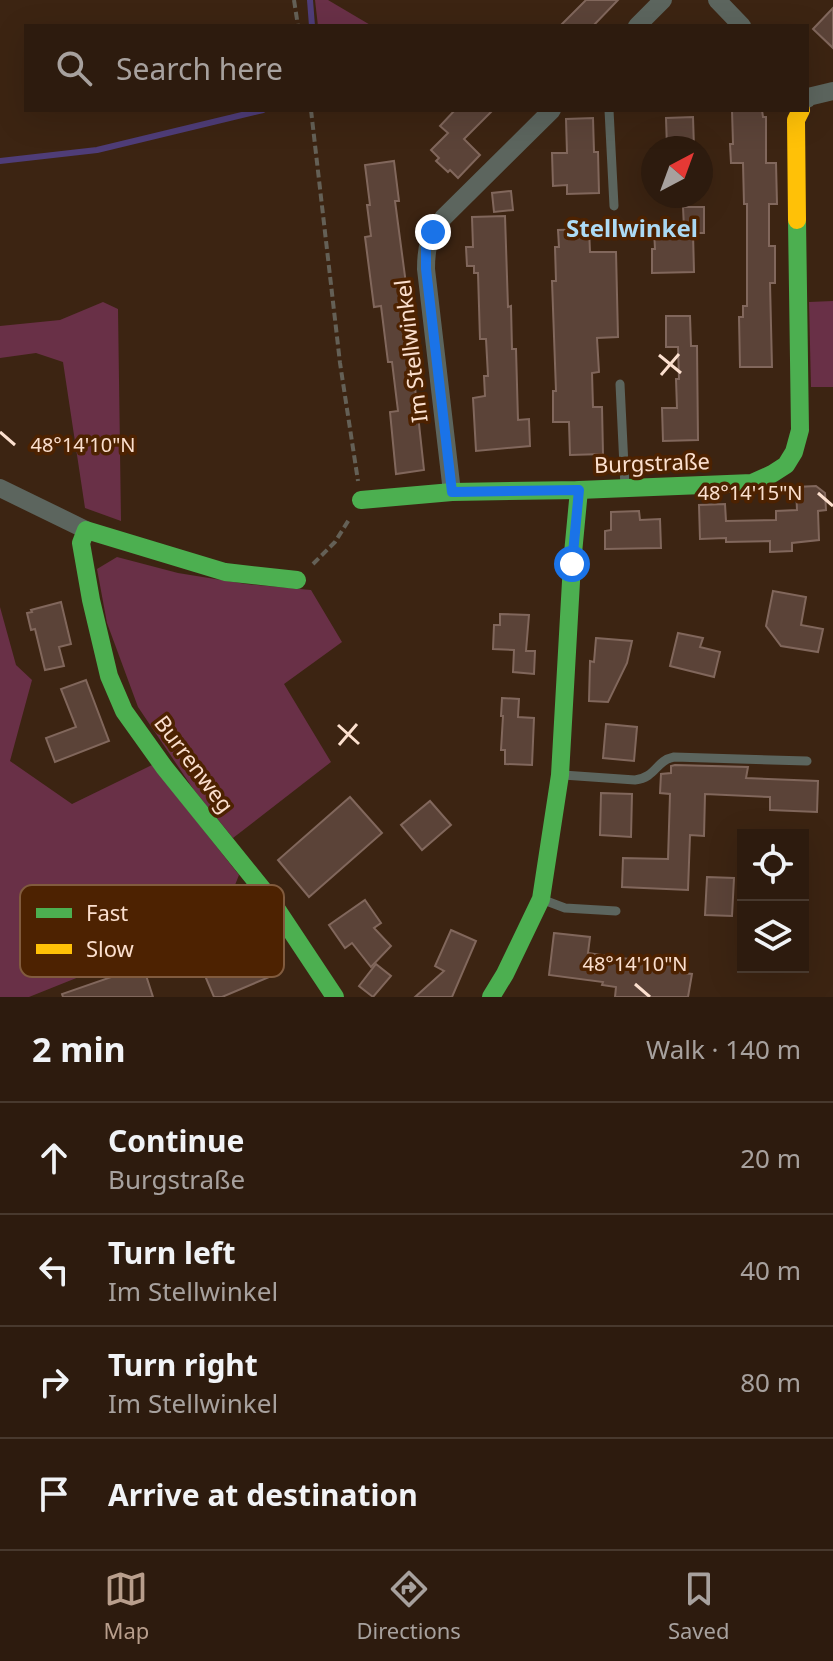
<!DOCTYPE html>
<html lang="en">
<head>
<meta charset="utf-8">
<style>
	:root { --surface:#2d1b0e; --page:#39281c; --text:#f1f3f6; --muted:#a7a19e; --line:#48392e; --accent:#b89e8c }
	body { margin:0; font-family:"Noto Sans",sans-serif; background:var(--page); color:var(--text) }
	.controls { position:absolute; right:24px; bottom:24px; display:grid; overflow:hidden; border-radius:0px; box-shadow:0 8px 32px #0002 }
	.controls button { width:72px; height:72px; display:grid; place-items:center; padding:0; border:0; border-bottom:2px solid var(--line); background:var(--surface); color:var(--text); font:40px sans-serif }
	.compass { position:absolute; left:641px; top:136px; width:72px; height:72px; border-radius:50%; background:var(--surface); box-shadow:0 8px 32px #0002; rotate:41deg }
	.stop { position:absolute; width:24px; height:24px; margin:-18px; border:6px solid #1a73e8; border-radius:50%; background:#fff }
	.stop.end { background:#1a73e8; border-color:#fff; box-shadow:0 2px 8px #0008 }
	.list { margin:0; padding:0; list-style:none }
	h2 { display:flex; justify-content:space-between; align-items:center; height:104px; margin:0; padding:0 32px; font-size:34px }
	h2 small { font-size:26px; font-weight:400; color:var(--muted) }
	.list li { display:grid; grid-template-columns:52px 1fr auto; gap:24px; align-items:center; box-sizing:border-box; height:112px; padding:0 32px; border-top:2px solid var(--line) }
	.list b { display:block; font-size:30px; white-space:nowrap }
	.list p { margin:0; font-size:26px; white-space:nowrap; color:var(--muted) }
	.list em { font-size:26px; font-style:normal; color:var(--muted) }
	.icon { flex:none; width:44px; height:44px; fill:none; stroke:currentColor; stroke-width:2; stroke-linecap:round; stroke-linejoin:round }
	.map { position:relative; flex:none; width:833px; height:997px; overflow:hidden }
	.search { position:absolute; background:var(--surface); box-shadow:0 8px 32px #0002; left:24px; right:24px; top:24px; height:88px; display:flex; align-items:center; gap:20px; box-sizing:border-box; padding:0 28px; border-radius:0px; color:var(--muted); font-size:30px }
	.sheet { height:552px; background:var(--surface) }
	nav { display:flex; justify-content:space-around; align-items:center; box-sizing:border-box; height:112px; border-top:2px solid var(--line); background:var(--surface); font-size:22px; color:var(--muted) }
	nav a { display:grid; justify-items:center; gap:4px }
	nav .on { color:var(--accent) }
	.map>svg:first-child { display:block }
	.green { fill:#693047 }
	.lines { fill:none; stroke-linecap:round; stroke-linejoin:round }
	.stream { stroke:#4f3d78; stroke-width:6 }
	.building { fill:#5b4338; stroke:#81675c; stroke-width:2 }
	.path { stroke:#646056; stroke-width:4; stroke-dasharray:8 4; stroke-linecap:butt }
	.lane { stroke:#5c655e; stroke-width:9 }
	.street { stroke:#5c655e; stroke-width:18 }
	.fast { stroke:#4caf50; stroke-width:18 }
	.slow { stroke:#ffc107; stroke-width:18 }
	.route { stroke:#1a73e8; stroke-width:10 }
	.ticks { fill:none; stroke:#fbdfce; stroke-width:3 }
	.labels { text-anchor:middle; stroke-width:7; stroke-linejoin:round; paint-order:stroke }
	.street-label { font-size:22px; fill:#fbdfce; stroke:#4d2201 }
	.neighbourhood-label { font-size:24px; font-weight:bold; fill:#addbf5; stroke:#4d2201 }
	.key { fill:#4d2201; stroke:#815b3e; stroke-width:2 }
	.key-label { font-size:22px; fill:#fbdfce }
	.ticks-label { font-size:20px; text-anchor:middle; fill:#fbdfce; stroke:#4d2201; stroke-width:7; stroke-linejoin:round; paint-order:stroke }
</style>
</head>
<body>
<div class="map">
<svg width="833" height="997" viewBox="0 0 833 997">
	<rect width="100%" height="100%" fill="#3c2412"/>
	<g class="green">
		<polygon points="315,0 328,0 372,26 318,26"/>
		<polygon points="833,301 833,387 811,387 809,302"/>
		<polygon points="103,302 118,309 121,521 85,508 63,362 36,353 0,358 0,326 60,320"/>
		<polygon points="117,557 178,573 246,584 311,590 342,642 284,684 331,762 233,838 194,790 138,707 107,623 97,569"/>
		<polygon points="0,607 16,665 32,680 10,761 72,804 152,765 239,875 221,920 29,997 0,997"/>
	</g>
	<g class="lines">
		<g class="stream">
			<polyline points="310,0 312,26"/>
			<polyline points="0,161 97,150 263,110"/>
		</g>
	</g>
	<g class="building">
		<polygon points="586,0 618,0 593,26 560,26"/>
		<polygon points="833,8 833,48 813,29"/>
		<polygon points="455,110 493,110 464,139 480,155 458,178 450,170 448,172 436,161 439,158 431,150 448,133 440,126"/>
		<polygon points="732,110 762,110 763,117 766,117 766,163 776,163 777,204 769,204 769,246 775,246 775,283 770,283 772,367 740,367 739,317 743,317 743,306 747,306 747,204 744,204 743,163 731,163 730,144 733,144"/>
		<polygon points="693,117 694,148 667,148 666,118"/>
		<polygon points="593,118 594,152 598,152 599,193 567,194 567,185 553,186 552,153 567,153 566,119"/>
		<polygon points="394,161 399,201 395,201 408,299 404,299 409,345 417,344 421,377 414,378 424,470 396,474 390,412 398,411 392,362 388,362 381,306 374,307 365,237 371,236 367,205 370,205 365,165"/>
		<polygon points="511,191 513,210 494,212 492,193"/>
		<polygon points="683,207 704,207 704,233 693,233 694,272 652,273 652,249 655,249 654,230 684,228"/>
		<polygon points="505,216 508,307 511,306 512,349 516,349 518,420 529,419 530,446 476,451 473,398 485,396 484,376 488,376 486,339 480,339 478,273 474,273 474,266 467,266 466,247 473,247 472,217"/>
		<polygon points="589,229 590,252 616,252 618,337 597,338 599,372 592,373 593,407 602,407 603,454 570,455 569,422 553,422 553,391 556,391 552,281 556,281 555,247 559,247 558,230"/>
		<polygon points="666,316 690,316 691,346 697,346 698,440 663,441 662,408 677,408 676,379 679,379 678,347 666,347"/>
		<polygon points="816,486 825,493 826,510 818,511 819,540 792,543 792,551 770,552 770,541 726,542 726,538 700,539 699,505 725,504 726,521 776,520 776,511 797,510 796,487"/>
		<polygon points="639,511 640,520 660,519 661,548 605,549 605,531 611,530 611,512"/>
		<polygon points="773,591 806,597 801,625 823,629 818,652 781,646 766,626"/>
		<polygon points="61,602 71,644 59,647 64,666 45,670 35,629 31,630 27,613 32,612 31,610"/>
		<polygon points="500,614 529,615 526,651 535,651 534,674 513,672 514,650 493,649 494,625 500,625"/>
		<polygon points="678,633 703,638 700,647 720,652 714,677 670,666"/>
		<polygon points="596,638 632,641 627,663 608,702 589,701 590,661 594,662"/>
		<polygon points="86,680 109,741 55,762 46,738 76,727 61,689"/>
		<polygon points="502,698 519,699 518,717 534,718 532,765 505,764 505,750 501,750 503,716 501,716"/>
		<polygon points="606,724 637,727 634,761 603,758"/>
		<polygon points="675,765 748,767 746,778 818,781 817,812 770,810 770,797 705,794 704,836 690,835 688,890 622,887 623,858 668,859 670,794 660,793 661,774 671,773 671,766"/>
		<polygon points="601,793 632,794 631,837 600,835"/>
		<polygon points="350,797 382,833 309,897 278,860"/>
		<polygon points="430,801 451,825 422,850 401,825"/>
		<polygon points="707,877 734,878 732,916 705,915"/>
		<polygon points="365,900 381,923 374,928 391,946 371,967 352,943 345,948 329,925"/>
		<polygon points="265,918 275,942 269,945 281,972 222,997 214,997 203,971 217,965 215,959 223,956 215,939"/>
		<polygon points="451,930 476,941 452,997 415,997 444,971 435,966"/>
		<polygon points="554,933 590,937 588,953 684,967 683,973 692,974 688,997 615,997 616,987 602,985 603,982 549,975"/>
		<polygon points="376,964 391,976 373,997 359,986"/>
		<polygon points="143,966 153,997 63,997 62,994"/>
	</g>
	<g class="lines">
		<g class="path">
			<polyline points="294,0 298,26"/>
			<polyline points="311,110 340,363 358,481"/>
			<polyline points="313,564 335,542 350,518"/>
		</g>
		<g class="lane">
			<polyline points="609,110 614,206"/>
			<polyline points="620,384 625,487"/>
			<path d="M 563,775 L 635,780 C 657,777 655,761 674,757 L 807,761"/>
			<polyline points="541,899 565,908 616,911"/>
		</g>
		<g class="street">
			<polyline points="717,0 742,26"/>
			<polyline points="637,26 663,0"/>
			<polyline points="807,99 808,97 833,91"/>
			<polyline points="0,488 86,530"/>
			<path d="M 452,492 L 426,269 C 426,246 429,237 443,218 L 552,110"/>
		</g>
		<g class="fast">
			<polyline points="361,500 452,492 579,490 752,483 772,474 786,465 794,452 800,430 797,220"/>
			<polyline points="297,580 225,572 86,530 81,543 91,600 109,676 124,711 164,767 268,896 335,997"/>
			<polyline points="491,997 505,974 541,899 560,775 572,564 579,490"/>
		</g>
		<polyline class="slow" points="797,220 796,120 801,110"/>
	</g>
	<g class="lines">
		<polyline class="route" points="433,232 426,248 426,269 452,492 579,490 572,564"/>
	</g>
	<path class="ticks" d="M 659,355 L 681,373M 661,375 L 679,354M 0,432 L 15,445M 818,493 L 833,506M 338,725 L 359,744M 339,745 L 357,724M 635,984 L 650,997"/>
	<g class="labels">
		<g class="street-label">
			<text transform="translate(411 351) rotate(-97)" y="8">Im Stellwinkel</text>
			<text transform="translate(652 463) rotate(-2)" y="8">Burgstraße</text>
			<text transform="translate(194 764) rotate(53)" y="8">Burrenweg</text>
		</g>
		<g class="neighbourhood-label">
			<text x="632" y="237">Stellwinkel</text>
		</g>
	</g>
	<rect x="20" y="885" width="264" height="92" rx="12" class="key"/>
	<rect x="36" y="908" width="36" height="10" fill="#4caf50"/>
	<rect x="36" y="944" width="36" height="10" fill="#ffc107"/>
	<g class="key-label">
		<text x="86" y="921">Fast</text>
		<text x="86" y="957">Slow</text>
	</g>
	<g class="ticks-label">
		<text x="83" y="452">48°14'10"N</text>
		<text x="750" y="500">48°14'15"N</text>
		<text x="635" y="971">48°14'10"N</text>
	</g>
</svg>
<div class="controls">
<button><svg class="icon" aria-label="locate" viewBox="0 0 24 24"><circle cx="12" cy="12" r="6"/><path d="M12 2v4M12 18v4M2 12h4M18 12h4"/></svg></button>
<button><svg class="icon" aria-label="layers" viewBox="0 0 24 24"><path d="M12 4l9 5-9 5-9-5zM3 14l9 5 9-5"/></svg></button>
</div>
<svg class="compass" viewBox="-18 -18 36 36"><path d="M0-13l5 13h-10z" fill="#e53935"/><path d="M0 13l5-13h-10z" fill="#a7a19e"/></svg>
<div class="stop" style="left:572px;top:564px"></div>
<div class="stop end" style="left:433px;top:232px"></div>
<div class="search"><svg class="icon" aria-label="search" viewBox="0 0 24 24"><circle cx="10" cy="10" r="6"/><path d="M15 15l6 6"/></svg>Search here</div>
</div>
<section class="sheet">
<h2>2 min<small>Walk · 140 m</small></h2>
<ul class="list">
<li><svg class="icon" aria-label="ahead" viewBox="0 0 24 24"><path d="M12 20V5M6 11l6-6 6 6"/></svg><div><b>Continue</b><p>Burgstraße</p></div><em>20 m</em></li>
<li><svg class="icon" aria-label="left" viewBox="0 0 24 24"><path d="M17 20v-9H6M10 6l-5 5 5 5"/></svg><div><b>Turn left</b><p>Im Stellwinkel</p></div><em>40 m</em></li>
<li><svg class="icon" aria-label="right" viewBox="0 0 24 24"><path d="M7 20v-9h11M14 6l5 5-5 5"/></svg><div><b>Turn right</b><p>Im Stellwinkel</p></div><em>80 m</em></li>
<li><svg class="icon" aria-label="arrive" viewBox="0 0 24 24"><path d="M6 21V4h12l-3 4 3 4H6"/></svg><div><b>Arrive at destination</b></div></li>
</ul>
</section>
<nav>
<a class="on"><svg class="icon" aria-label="map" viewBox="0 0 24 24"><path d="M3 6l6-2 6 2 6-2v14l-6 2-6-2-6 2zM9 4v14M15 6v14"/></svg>Map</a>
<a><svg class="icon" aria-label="directions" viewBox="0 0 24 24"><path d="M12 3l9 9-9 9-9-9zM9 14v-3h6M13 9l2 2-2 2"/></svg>Directions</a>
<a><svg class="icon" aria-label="saved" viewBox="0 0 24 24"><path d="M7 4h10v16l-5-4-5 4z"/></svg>Saved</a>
</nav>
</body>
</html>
